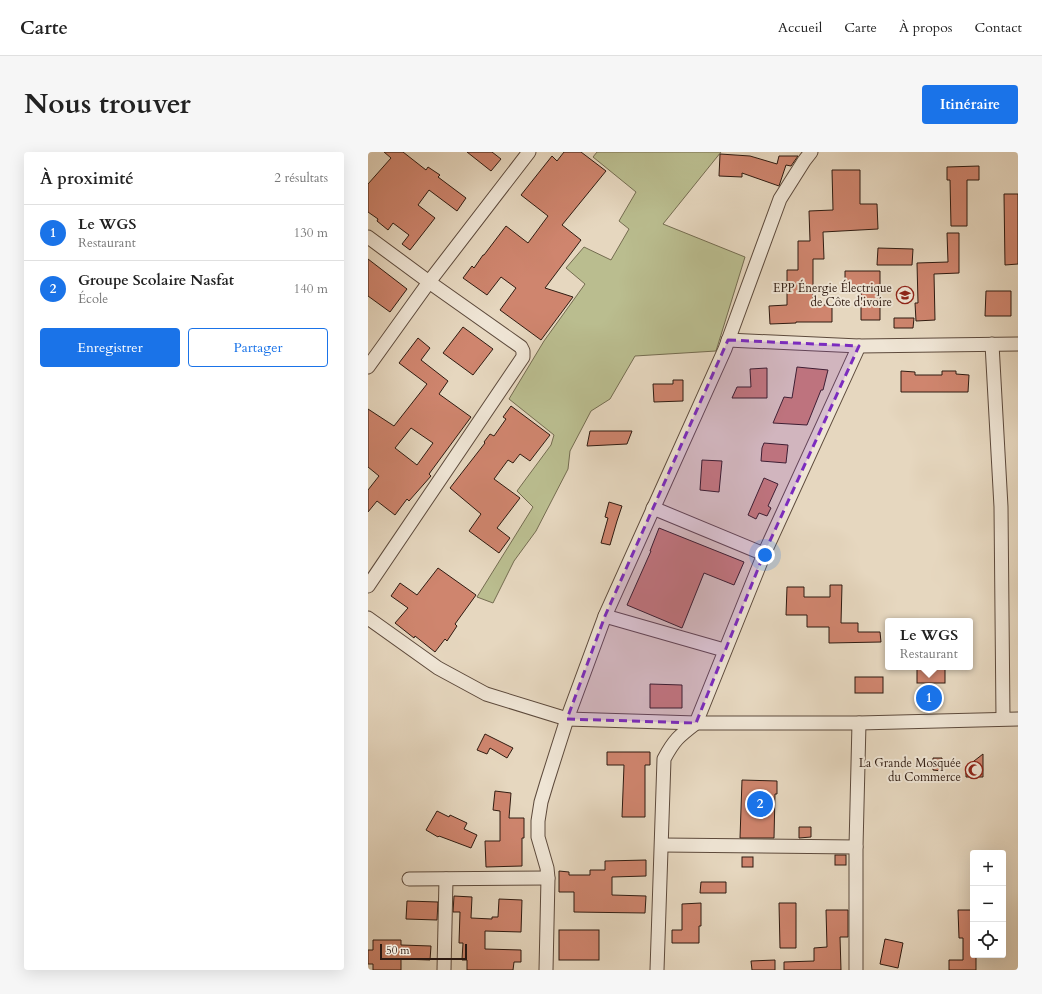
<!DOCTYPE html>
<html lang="fr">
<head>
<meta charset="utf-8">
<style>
	:root { --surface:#fff; --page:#f6f6f6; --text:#222; --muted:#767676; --line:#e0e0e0; --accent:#1a73e8 }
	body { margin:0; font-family:Cardo,serif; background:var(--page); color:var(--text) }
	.controls { position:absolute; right:12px; bottom:12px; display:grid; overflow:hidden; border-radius:4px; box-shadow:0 4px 16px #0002 }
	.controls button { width:36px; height:36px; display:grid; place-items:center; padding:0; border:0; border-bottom:1px solid var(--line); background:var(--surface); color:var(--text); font:20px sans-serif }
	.scale { position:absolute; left:12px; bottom:10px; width:87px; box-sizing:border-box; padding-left:4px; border:2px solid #2f1b11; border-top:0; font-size:11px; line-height:14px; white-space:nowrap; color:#2f1b11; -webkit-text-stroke:3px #efe5d5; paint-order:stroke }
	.you { position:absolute; left:397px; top:403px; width:14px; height:14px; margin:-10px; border:3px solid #fff; border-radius:50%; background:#1a73e8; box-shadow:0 0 0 6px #1a73e833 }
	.badge { display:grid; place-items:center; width:26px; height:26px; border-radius:50%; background:var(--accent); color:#fff; font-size:13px; font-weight:700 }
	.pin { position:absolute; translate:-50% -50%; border:2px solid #fff; box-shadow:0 1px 4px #0006 }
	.popup { position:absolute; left:517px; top:466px; width:88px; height:52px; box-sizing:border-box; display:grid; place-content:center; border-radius:4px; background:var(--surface); filter:drop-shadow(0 1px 3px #0005); font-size:13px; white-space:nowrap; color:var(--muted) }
	.popup b { font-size:15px; color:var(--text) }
	.popup::after { content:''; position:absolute; left:50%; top:100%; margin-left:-8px; border:8px solid transparent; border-top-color:var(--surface) }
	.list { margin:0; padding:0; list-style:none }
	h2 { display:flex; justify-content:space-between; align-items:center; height:52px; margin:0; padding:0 16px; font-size:17px }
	h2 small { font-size:13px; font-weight:400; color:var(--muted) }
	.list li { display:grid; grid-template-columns:26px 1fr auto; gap:12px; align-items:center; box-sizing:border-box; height:56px; padding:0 16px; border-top:1px solid var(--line) }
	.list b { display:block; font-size:15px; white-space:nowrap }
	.list p { margin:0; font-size:13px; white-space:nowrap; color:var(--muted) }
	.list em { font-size:13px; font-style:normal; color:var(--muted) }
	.actions { display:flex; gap:8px; padding:12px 16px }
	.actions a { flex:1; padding:9px 0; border:1px solid var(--accent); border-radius:4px; text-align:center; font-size:14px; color:var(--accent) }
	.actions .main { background:var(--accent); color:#fff }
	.icon { flex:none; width:22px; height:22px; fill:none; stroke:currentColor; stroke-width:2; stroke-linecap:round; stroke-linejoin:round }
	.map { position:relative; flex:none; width:650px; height:818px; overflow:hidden; border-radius:4px }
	header { display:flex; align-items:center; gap:24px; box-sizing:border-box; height:56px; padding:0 20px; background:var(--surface); border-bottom:1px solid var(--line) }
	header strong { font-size:19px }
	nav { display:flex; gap:22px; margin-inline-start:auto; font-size:14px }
	.intro { display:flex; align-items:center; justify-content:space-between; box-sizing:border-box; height:96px; padding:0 24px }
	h1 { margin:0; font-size:28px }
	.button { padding:10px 18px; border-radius:4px; background:var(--accent); color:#fff; font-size:14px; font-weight:700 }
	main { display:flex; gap:24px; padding:0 24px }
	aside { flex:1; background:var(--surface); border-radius:4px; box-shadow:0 4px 16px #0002 }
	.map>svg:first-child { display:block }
	.green { fill:#babd8f; stroke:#746c50 }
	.building { fill:#cf856e; stroke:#2f1b11; fill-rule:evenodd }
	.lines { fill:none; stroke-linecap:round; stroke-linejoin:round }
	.minor-casing { stroke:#5d4a3c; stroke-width:15 }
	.minor { stroke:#efe5d5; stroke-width:13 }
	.marked { fill:#7b2cbf; fill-opacity:0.2; stroke:#7b2cbf; stroke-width:3; stroke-dasharray:8 5; stroke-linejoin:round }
	.labels { text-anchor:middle; stroke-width:4; stroke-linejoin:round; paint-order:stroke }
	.poi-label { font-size:12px; fill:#2f1b11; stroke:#efe5d5; text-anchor:end }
</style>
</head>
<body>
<header>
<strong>Carte</strong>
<nav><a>Accueil</a><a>Carte</a><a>À propos</a><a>Contact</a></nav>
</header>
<div class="intro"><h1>Nous trouver</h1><a class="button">Itinéraire</a></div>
<main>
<aside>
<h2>À proximité<small>2 résultats</small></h2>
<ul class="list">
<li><span class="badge">1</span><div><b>Le WGS</b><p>Restaurant</p></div><em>130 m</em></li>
<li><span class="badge">2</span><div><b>Groupe Scolaire Nasfat</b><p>École</p></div><em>140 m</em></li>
</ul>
<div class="actions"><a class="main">Enregistrer</a><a>Partager</a></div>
</aside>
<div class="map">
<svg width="650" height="818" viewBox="0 0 650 818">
	<rect width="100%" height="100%" fill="#e6d7bf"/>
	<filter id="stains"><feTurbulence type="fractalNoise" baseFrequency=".005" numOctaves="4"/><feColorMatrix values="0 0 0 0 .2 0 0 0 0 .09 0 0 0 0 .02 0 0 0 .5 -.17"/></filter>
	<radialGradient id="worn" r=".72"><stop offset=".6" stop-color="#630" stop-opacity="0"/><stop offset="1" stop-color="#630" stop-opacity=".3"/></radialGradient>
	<polygon class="green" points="229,0 353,0 295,72 377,105 348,199 267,204 242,247 223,259 202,299 200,317 168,379 146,409 125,451 109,445 165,355 149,339 183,293 186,283 141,247 176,189 217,132 198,116 216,95 243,108 261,77 251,69 268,40 225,5"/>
	<g class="building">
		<polygon points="16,0 35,0 58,18 60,15 72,23 70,25 98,46 89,59 61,38 50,53 67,66 42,98 34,92 41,83 25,71 20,78 9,69 10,67 0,60 0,32 23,6"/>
		<polygon points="99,0 124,0 133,7 123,19"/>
		<polygon points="196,0 213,0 238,19 194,73 213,88 177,136 205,145 173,188 132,158 148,136 133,125 119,143 95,126 104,114 106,116 115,103 116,103 138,74 160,91 180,64 153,43 184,4 189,9"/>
		<polygon points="352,2 382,4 409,12 411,4 430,4 423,14 418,13 411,34 374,21 374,25 351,24"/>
		<polygon points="611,14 611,28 599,28 599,74 583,74 582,28 579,28 579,15"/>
		<polygon points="464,18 492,18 492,52 509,52 510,77 455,80 456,107 445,107 445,153 464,153 464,170 428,170 428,171 402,172 401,154 419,153 419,118 430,118 430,89 442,89 441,59 465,58"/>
		<polygon points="636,42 650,42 650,112 637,113"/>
		<polygon points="579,81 591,81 591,121 566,122 567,168 548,169 547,151 550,151 549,111 580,110"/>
		<polygon points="510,96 545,97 544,113 509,113"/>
		<polygon points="0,107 39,137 22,160 0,144"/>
		<polygon points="477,119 512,119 512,168 493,168 493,139 477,139"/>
		<polygon points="618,139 643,139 643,164 617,164"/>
		<polygon points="526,166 546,166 545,176 526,176"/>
		<polygon points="95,175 125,197 105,223 75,201"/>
		<path d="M 50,186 L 62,196 L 53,208 L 80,229 L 71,242 L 103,265 L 61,322 L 63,324 L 41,349 L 39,347 L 27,363 L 9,349 L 0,360 L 0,338 L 11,324 L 0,315 L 0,257 L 26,274 L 59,232 L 31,211 ZM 43,276 L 65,291 L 49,313 L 27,296 Z"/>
		<polygon points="429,215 460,218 455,238 453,238 439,273 405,271 416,245 424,246"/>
		<polygon points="399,216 399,246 364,246 369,235 383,235 382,217"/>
		<polygon points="533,219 547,220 547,223 574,223 574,219 588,219 588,222 601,223 600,240 533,240"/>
		<polygon points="305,228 315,228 315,249 286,250 285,232 305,232"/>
		<polygon points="143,254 182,283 162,309 152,302 145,311 140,308 126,327 152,346 129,376 142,386 131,401 101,379 113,362 82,336 117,291 116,290 122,282 126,284 138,267 135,265"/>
		<polygon points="222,279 264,279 259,292 219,294"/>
		<polygon points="396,291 420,293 418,311 393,309 394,296"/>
		<polygon points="334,308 354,309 351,340 332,338"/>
		<polygon points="396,326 410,332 400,354 403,356 399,364 391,361 388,367 380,363"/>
		<polygon points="241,350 254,354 249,369 242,393 233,391 240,366 237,365"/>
		<polygon points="291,376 376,410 366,433 336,421 314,476 259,453 283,399 282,399"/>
		<polygon points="70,416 108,443 87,472 89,474 79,489 77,487 67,500 47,484 46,486 27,471 40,456 23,444 32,431 49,443"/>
		<polygon points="462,433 474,433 473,471 490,471 490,480 512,480 513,490 461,491 461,475 439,475 439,463 418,463 419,435 436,435 436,445 462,445"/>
		<rect x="549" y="515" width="28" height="16"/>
		<rect x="487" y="525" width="28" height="16"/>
		<polygon points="282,532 314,533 314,556 282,556"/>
		<polygon points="117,582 145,596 139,606 122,596 119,602 109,598"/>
		<polygon points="239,600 282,600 282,613 277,613 277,665 254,665 256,613 239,613"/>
		<polygon points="615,602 615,625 598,625 598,617 606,612 606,609"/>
		<polygon points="565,606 574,606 574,619 565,618"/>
		<polygon points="374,628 409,629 409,642 407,642 406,686 372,686"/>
		<polygon points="127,639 143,641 141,666 156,666 156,686 154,686 154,714 118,715 117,689 132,689 132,659 125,658"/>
		<polygon points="69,659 81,665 82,663 99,671 96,677 109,683 103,696 71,684 70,685 58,678"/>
		<polygon points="431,675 443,675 443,685 431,686"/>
		<rect x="467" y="703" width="11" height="10"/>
		<rect x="374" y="705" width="11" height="10"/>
		<polygon points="278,708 278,724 244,725 244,743 278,744 277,761 206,760 206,740 191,740 191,719 201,720 201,723 222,723 222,718 237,718 237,709"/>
		<polygon points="333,730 358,730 358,741 332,741"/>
		<polygon points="86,744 104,745 103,766 124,767 124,765 130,765 131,747 154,748 153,780 117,779 117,797 153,798 153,810 146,810 145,818 99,818 99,808 94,808 95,791 91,791 92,760 85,760"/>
		<polygon points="39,749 70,750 69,768 38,767"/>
		<polygon points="333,751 333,774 331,774 331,791 304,791 304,778 314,778 314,752"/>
		<polygon points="411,751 428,751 428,796 412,796"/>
		<polygon points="458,758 480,758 480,785 472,785 473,818 416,818 416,810 446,809 446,796 459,795"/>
		<polygon points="590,758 605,758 605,803 608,803 608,818 581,818 581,808 595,808 595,786 591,786"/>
		<rect x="191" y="778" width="40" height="30"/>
		<polygon points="517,787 535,791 530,816 512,812"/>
		<polygon points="5,788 33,788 33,793 63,794 62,808 33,807 33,818 5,818 5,812 0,812 0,798 5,798"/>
		<polygon points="407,808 407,818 384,818 383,809"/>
	</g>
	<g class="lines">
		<defs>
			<g id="minor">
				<polyline points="0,85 61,130 153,195 155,199 155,205 0,434"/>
				<polyline points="360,188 491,194 650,192"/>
				<polyline points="624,192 633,355 635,566"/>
				<polyline points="0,215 61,130 161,0"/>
				<polyline points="285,356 396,402"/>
				<polyline points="237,464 356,498"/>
				<polyline points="0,466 70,516 118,542 199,567 328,571 491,571 650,567"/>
				<polyline points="294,693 488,695"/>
				<polyline points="41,727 180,726"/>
				<polyline points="76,818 78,727"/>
				<polyline points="178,818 180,726 179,716 170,685 170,669 173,650 179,630 199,567 237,464 357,197 412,47 436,9 443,0"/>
				<path d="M 289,818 L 296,607 C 306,588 311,584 328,571 L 396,402 L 491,194"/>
				<polyline points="488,818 488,695 491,571"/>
			</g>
		</defs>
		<use href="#minor" class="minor-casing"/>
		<use href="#minor" class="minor"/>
	</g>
	<path class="marked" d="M 360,188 L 491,194 L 396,402 L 328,571 L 199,567 L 237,464 Z"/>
	<defs>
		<symbol id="school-ring" viewBox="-11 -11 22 22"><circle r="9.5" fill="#efe5d5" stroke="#8f2418" stroke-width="1.5"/><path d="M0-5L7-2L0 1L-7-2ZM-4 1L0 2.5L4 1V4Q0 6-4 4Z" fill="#8f2418"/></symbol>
		<symbol id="mosque-ring" viewBox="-11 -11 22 22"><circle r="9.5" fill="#efe5d5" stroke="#8f2418" stroke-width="1.5"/><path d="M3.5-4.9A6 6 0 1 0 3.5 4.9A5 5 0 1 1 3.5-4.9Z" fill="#8f2418"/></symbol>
	</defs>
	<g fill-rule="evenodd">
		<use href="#school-ring" x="527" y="133" width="20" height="20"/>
		<use href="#mosque-ring" x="596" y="608" width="20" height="20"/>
	</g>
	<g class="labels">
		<g class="poi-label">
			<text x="524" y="140">EPP Énergie Électrique<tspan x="524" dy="14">de Côte d'ivoire</tspan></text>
			<text x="593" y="615">La Grande Mosquée<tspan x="593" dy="14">du Commerce</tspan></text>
		</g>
	</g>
	<rect width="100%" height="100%" filter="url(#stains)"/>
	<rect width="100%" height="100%" fill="url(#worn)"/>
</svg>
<div class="controls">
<button>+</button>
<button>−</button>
<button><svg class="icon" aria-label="locate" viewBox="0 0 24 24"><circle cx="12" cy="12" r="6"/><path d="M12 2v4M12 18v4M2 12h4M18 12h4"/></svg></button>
</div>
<div class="scale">50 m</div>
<div class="you"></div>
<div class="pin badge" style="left:561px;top:546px">1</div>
<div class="popup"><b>Le WGS</b>Restaurant</div>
<div class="pin badge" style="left:392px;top:652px">2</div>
</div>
</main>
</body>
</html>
